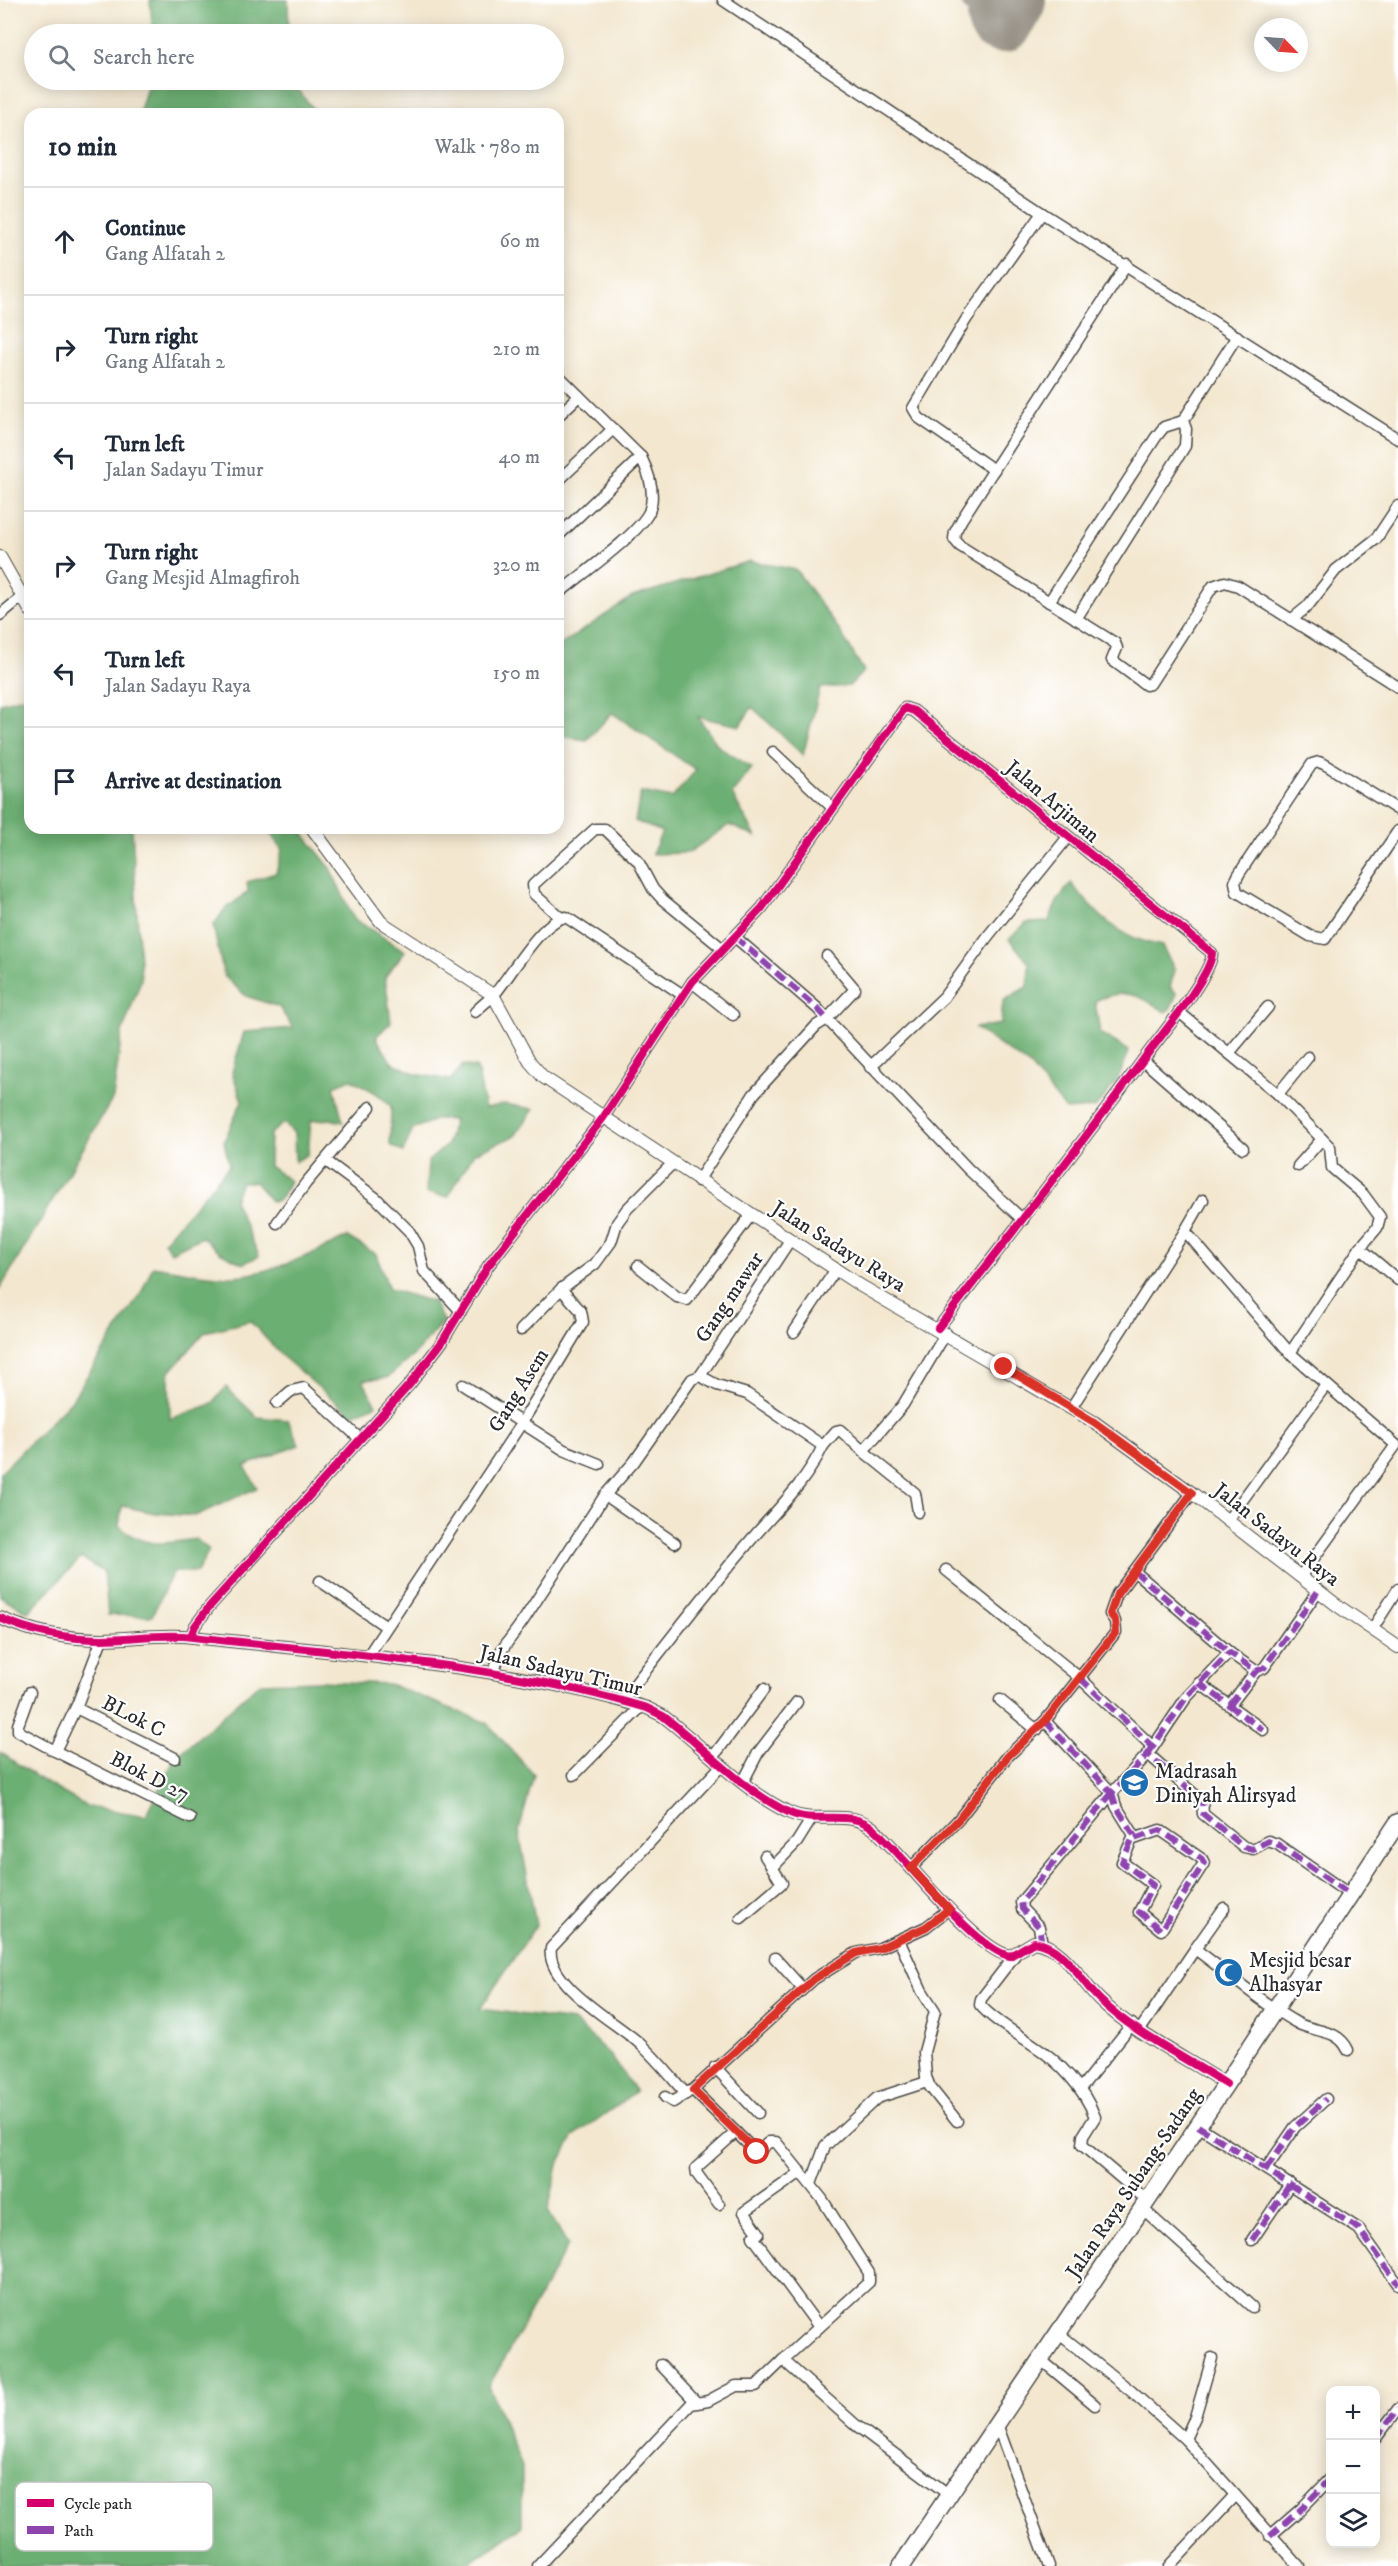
<!DOCTYPE html>
<html lang="en">
<head>
<meta charset="utf-8">
<style>
	:root { --surface:#fff; --page:#f2f2f3; --text:#1f2937; --muted:#747a83; --line:#e0e1e3 }
	body { margin:0; font-family:"IM FELL DW Pica",serif; background:var(--page); color:var(--text) }
	.controls { position:absolute; right:18px; bottom:18px; display:grid; overflow:hidden; border-radius:12px; box-shadow:0 3px 15px #0003 }
	.controls button { width:54px; height:54px; display:grid; place-items:center; padding:0; border:0; border-bottom:2px solid var(--line); background:var(--surface); color:var(--text); font:30px sans-serif }
	.compass { position:absolute; left:1254px; top:18px; width:54px; height:54px; border-radius:50%; background:var(--surface); box-shadow:0 3px 15px #0003; rotate:115deg }
	.stop { position:absolute; width:18px; height:18px; margin:-14px; border:4px solid #d93025; border-radius:50%; background:#fff }
	.stop.end { background:#d93025; border-color:#fff; box-shadow:0 2px 6px #0008 }
	.list { margin:0; padding:0; list-style:none }
	h2 { display:flex; justify-content:space-between; align-items:center; height:78px; margin:0; padding:0 24px; font-size:26px }
	h2 small { font-size:20px; font-weight:400; color:var(--muted) }
	.list li { display:grid; grid-template-columns:39px 1fr auto; gap:18px; align-items:center; box-sizing:border-box; height:108px; padding:0 24px; border-top:2px solid var(--line) }
	.list b { display:block; font-size:22px; white-space:nowrap }
	.list p { margin:0; font-size:20px; white-space:nowrap; color:var(--muted) }
	.list em { font-size:20px; font-style:normal; color:var(--muted) }
	.icon { flex:none; width:33px; height:33px; fill:none; stroke:currentColor; stroke-width:2; stroke-linecap:round; stroke-linejoin:round }
	.map { position:relative; flex:none; width:1398px; height:2566px; overflow:hidden }
	.search { position:absolute; background:var(--surface); box-shadow:0 3px 15px #0003; left:24px; top:24px; width:540px; height:66px; display:flex; align-items:center; gap:15px; box-sizing:border-box; padding:0 21px; border-radius:33px; color:var(--muted); font-size:22px }
	.panel { position:absolute; background:var(--surface); box-shadow:0 3px 15px #0003; left:24px; top:108px; width:540px; height:726px; border-radius:18px }
	.map>svg:first-child { display:block }
	.forest { fill:#6caf72; stroke:#4c6d4e; stroke-width:1.5 }
	.lines { fill:none; stroke-linecap:round; stroke-linejoin:round }
	.taxiway { stroke:#8f897d; stroke-width:27 }
	.runway { stroke:#8f897d; stroke-width:68 }
	.minor-casing { stroke:#494744; stroke-width:13 }
	.tertiary-casing { stroke:#494744; stroke-width:14 }
	.primary-casing { stroke:#494744; stroke-width:19 }
	.minor { stroke:#fff; stroke-width:10 }
	.tertiary { stroke:#fff; stroke-width:12 }
	.primary { stroke:#fff; stroke-width:16 }
	.quiet { stroke:#8e44ad; stroke-width:6; stroke-dasharray:12 6; stroke-linecap:butt }
	.cycleway-casing { stroke:#fff; stroke-width:11 }
	.cycleway { stroke:#d6006c; stroke-width:8 }
	.route { stroke:#d93025; stroke-width:8 }
	.labels { text-anchor:middle; stroke-width:4.5; stroke-linejoin:round; paint-order:stroke }
	.street-label { font-size:21px; fill:#2b2b2b; stroke:#fff }
	.poi-label { font-size:21px; fill:#2b2b2b; stroke:#fff; text-anchor:start }
	.key { fill:#fff; stroke:#bfbfbf; stroke-width:1.5 }
	.key-label { font-size:16px; fill:#2b2b2b }
</style>
</head>
<body>
<div class="map">
<svg width="1398" height="2566" viewBox="0 0 1398 2566">
	<rect width="100%" height="100%" fill="#fff"/>
	<filter id="ink" filterUnits="userSpaceOnUse"><feTurbulence type="fractalNoise" baseFrequency=".0167" numOctaves="2"/><feDisplacementMap in="SourceGraphic" scale="12" xChannelSelector="R" yChannelSelector="G"/><feConvolveMatrix kernelMatrix="1 2 1 2 8 2 1 2 1" color-interpolation-filters="sRGB"/></filter>
	<filter id="wash" filterUnits="userSpaceOnUse"><feTurbulence type="fractalNoise" baseFrequency=".008" numOctaves="4" result="noise"/><feDisplacementMap in="SourceGraphic" scale="24" xChannelSelector="R" yChannelSelector="G"/><feGaussianBlur stdDeviation="1.35" result="paint"/><feColorMatrix in="noise" values="0 0 0 0 0 0 0 0 0 0 0 0 0 0 0 0 0 1.4 0 .05"/><feComposite in="paint" operator="in"/></filter>
	<g filter="url(#wash)">
		<rect width="100%" height="100%" fill="#f3e7cf"/>
		<g class="forest">
			<polygon points="150,0 288,0 289,34 153,34"/>
			<polygon points="149,80 291,80 317,114 139,114"/>
			<polygon points="750,561 796,570 839,630 864,671 849,686 820,688 803,755 752,707 740,726 698,717 719,747 752,768 732,794 756,837 729,825 688,853 652,854 662,832 635,821 641,792 672,798 696,770 612,713 587,740 558,736 558,647 632,597"/>
			<polygon points="30,695 30,828 132,828 141,980 122,1033 113,1098 0,1289 0,703"/>
			<polygon points="267,828 299,828 329,866 354,919 405,951 385,977 391,1022 376,1037 391,1062 416,1074 451,1080 463,1065 477,1068 485,1108 505,1104 534,1109 515,1136 474,1153 448,1197 426,1193 428,1161 447,1145 454,1120 437,1119 413,1129 403,1152 390,1145 391,1106 376,1093 351,1079 334,1086 343,1122 330,1119 311,1121 308,1154 295,1162 294,1133 284,1123 270,1134 269,1166 290,1181 280,1199 272,1202 255,1182 241,1182 234,1200 259,1256 243,1264 220,1252 202,1237 171,1252 164,1241 229,1166 224,1141 242,1101 232,1072 244,1032 293,1028 279,1007 246,996 224,976 213,926 225,909 248,892 247,882 276,873 282,850"/>
			<path d="M 1071,883 C 1099,917 1117,937 1162,946 L 1175,970 L 1170,987 L 1177,994 L 1170,1009 L 1165,1012 C 1141,995 1123,987 1095,1001 L 1100,1033 L 1128,1050 C 1122,1078 1113,1087 1095,1108 L 1066,1110 L 1030,1066 L 975,1028 L 1001,1024 L 1003,1001 L 1028,986 L 1029,963 L 1009,939 L 1026,923 L 1048,922 L 1058,900 Z"/>
			<path d="M 347,1237 L 376,1254 L 389,1289 L 433,1302 L 443,1321 L 414,1355 L 387,1378 L 363,1380 L 376,1405 L 351,1415 L 282,1356 L 250,1321 L 205,1332 L 169,1373 L 170,1419 L 212,1404 L 226,1387 L 257,1417 L 288,1420 L 299,1445 L 245,1466 L 257,1488 L 195,1516 L 155,1513 L 122,1506 L 119,1526 C 145,1549 163,1544 196,1539 L 209,1550 L 197,1572 L 173,1572 L 152,1616 L 108,1615 L 104,1572 L 81,1558 L 28,1612 L 0,1596 L 0,1473 L 71,1401 L 141,1293 L 153,1266 C 174,1269 197,1275 218,1276 C 260,1279 311,1255 347,1237 Z"/>
			<polygon points="320,1681 389,1684 487,1723 534,1775 519,1831 536,1925 480,2009 574,2021 611,2056 636,2092 574,2136 558,2165 548,2211 568,2245 489,2386 522,2467 522,2526 465,2566 0,2566 0,1752 44,1782 86,1806 146,1816 175,1758 260,1683"/>
		</g>
		<g class="lines">
			<polyline class="taxiway" points="974,0 1001,19"/>
			<polyline class="runway" points="1001,19 1012,0"/>
		</g>
	</g>
	<g filter="url(#ink)">
		<g class="lines">
			<defs>
				<g id="minor">
					<polyline points="723,0 1042,213 1398,439"/>
					<polyline points="1127,264 962,519 955,532 954,539 960,546 1115,643 1117,648 1112,660 1146,685 1150,684 1213,586 1225,582 1238,586 1398,687"/>
					<path d="M 558,375 L 641,457 C 649,473 656,494 649,512 C 638,535 579,576 558,594"/>
					<polyline points="558,416 579,396"/>
					<polyline points="1183,421 1237,336"/>
					<polyline points="994,470 919,418 913,408 967,318 1042,213"/>
					<polyline points="558,481 613,429"/>
					<polyline points="558,536 641,457"/>
					<polyline points="1049,602 1156,437 1164,427 1183,421"/>
					<polyline points="0,615 23,596"/>
					<polyline points="1076,619 1185,446 1186,429 1183,421"/>
					<polyline points="1291,620 1307,607 1336,570 1376,539 1398,506"/>
					<polyline points="773,752 833,808"/>
					<polyline points="1398,810 1326,765 1319,762 1312,764 1239,874 1235,882 1237,892 1310,936 1325,939 1398,831"/>
					<polyline points="561,918 534,894 533,885 595,829 605,829 638,861 653,889 662,899 723,949"/>
					<polyline points="735,937 817,1008 827,1019 855,989 827,956"/>
					<polyline points="692,982 733,1015"/>
					<path d="M 475,1012 C 481,1006 487,1001 493,996 C 510,977 541,920 566,917 L 683,995"/>
					<polyline points="1179,1012 1278,1094 1330,1147 1332,1168 1363,1194 1380,1217 1377,1228 1360,1248"/>
					<polyline points="1229,1053 1268,1007"/>
					<polyline points="1143,1060 1243,1148"/>
					<polyline points="870,1067 944,997 988,936 1068,837"/>
					<polyline points="1278,1094 1308,1057"/>
					<polyline points="326,1161 376,1198 409,1231 418,1246 424,1271 461,1311"/>
					<polyline points="1298,1166 1322,1139"/>
					<polyline points="698,1181 754,1094 816,1026 827,1019 968,1169 1023,1220"/>
					<polyline points="1203,1200 1185,1231 1290,1353"/>
					<polyline points="277,1223 306,1183 370,1107"/>
					<polyline points="638,1266 677,1297 687,1300 751,1215"/>
					<polyline points="521,1330 561,1289"/>
					<polyline points="794,1332 836,1269"/>
					<polyline points="700,1376 790,1240"/>
					<polyline points="463,1385 564,1450 599,1464"/>
					<polyline points="277,1403 291,1391 304,1388 359,1438"/>
					<polyline points="1071,1408 1185,1231"/>
					<polyline points="823,1446 836,1431 840,1430 863,1451 903,1405 946,1333"/>
					<polyline points="863,1451 915,1493 918,1512"/>
					<polyline points="605,1495 675,1543"/>
					<polyline points="1228,1520 1326,1385"/>
					<polyline points="946,1570 1080,1678 1153,1747"/>
					<polyline points="1134,1571 1230,1653"/>
					<polyline points="1300,1577 1396,1445 1290,1353 1360,1248 1398,1280"/>
					<polyline points="320,1581 385,1626"/>
					<polyline points="1373,1628 1398,1589"/>
					<path d="M 191,1636 L 195,1626 L 209,1607 L 410,1384 L 442,1342 L 488,1266 L 603,1118 L 692,982 L 762,908 L 905,708 L 914,711 L 1212,953 C 1212,975 1158,1039 1143,1060 C 1076,1150 1007,1240 938,1328"/>
					<polyline points="369,1654 521,1424 583,1322 581,1311 561,1289 595,1264 611,1242 617,1223 627,1209 672,1164"/>
					<path d="M 494,1671 L 501,1651 L 523,1621 L 605,1495 L 634,1462 L 692,1379 L 700,1376 L 717,1385 L 747,1394 L 823,1446 C 804,1486 773,1513 745,1547 C 702,1597 662,1649 622,1701"/>
					<polyline points="1199,1683 1263,1730"/>
					<polyline points="30,1692 18,1725 18,1731 55,1751 77,1705 102,1639"/>
					<polyline points="1000,1700 1037,1730"/>
					<polyline points="1230,1705 1256,1671"/>
					<polyline points="76,1708 175,1758"/>
					<polyline points="1045,1721 1112,1793 1148,1754 1202,1801 1203,1814 1244,1847 1253,1849 1268,1841 1277,1844 1349,1894"/>
					<polyline points="55,1751 190,1818"/>
					<polyline points="1149,1753 1186,1698 1227,1655 1230,1653 1256,1671 1264,1668 1318,1591"/>
					<polyline points="713,1757 764,1689"/>
					<polyline points="574,1775 642,1706"/>
					<polyline points="743,1782 758,1753 797,1702"/>
					<polyline points="1112,1793 1116,1806 1134,1835 1122,1862 1153,1885 1139,1912 1161,1930 1204,1863 1202,1859 1160,1830 1134,1839"/>
					<polyline points="773,1867 797,1842 812,1818"/>
					<polyline points="911,1868 958,1820 1007,1757 1045,1721 1116,1632 1115,1621 1110,1614 1117,1594 1192,1493"/>
					<polyline points="741,1918 782,1883 765,1856"/>
					<polyline points="899,1940 922,1991 935,2011 924,2052 926,2077 930,2087 957,2121"/>
					<polyline points="1042,1944 1039,1927 1022,1909 1021,1902 1112,1793"/>
					<polyline points="1195,1949 1224,1908"/>
					<path d="M 1015,1955 L 981,1999 L 980,2005 C 994,2021 1015,2032 1032,2044 C 1059,2061 1084,2088 1095,2117 L 1083,2136 L 1082,2145 L 1148,2201"/>
					<polyline points="775,1958 802,1988"/>
					<path d="M 1140,2030 L 1195,1949 C 1228,1973 1261,2003 1297,2023 C 1315,2033 1338,2028 1348,2050"/>
					<polyline points="715,2067 758,2113"/>
					<polyline points="1080,2089 1132,2024"/>
					<path d="M 686,2094 C 671,2077 656,2058 639,2043 C 616,2022 545,1984 551,1948 L 722,1765"/>
					<polyline points="665,2097 673,2102 690,2091"/>
					<polyline points="1198,2126 1359,2229 1398,2284"/>
					<polyline points="1266,2169 1295,2127 1326,2099"/>
					<polyline points="801,2172 744,2212 759,2233 753,2237 819,2327"/>
					<polyline points="811,2184 825,2146 877,2098 927,2082"/>
					<polyline points="719,2204 697,2174 696,2168 736,2132"/>
					<polyline points="1143,2209 1252,2307"/>
					<polyline points="1252,2240 1290,2184"/>
					<polyline points="1058,2333 1131,2391 1185,2439 1299,2566"/>
					<polyline points="1040,2359 1095,2405"/>
					<polyline points="661,2365 696,2402"/>
					<polyline points="997,2424 1049,2566"/>
					<polyline points="1376,2438 1398,2409"/>
					<polyline points="1185,2439 1195,2417 1212,2358"/>
					<polyline points="948,2494 857,2426 783,2360 869,2282 869,2273 822,2199 776,2142 769,2142 757,2153 693,2090 814,1979 856,1953 880,1948 926,1927 949,1909"/>
					<polyline points="1270,2536 1301,2509 1330,2479"/>
					<polyline points="538,2566 691,2404 708,2401 736,2386 756,2386 783,2360"/>
					<polyline points="1169,2566 1235,2495"/>
				</g>
				<g id="tertiary">
					<polyline points="0,557 30,610"/>
					<polyline points="312,828 381,922 493,995 530,1062 543,1077 861,1286 1094,1422 1192,1493 1338,1606 1398,1647"/>
					<path d="M 0,1618 C 31,1632 68,1639 102,1639 C 132,1639 163,1633 193,1637 C 347,1654 498,1664 647,1708 L 663,1716 C 705,1748 743,1791 790,1813 C 817,1825 850,1808 874,1829 C 905,1856 974,1949 1010,1956 L 1034,1942 C 1065,1947 1079,1979 1099,1999 C 1132,2032 1186,2058 1226,2084"/>
				</g>
				<polyline id="primary" points="901,2566 1226,2084 1398,1822"/>
			</defs>
			<use href="#minor" class="minor-casing"/>
			<use href="#tertiary" class="tertiary-casing"/>
			<use href="#primary" class="primary-casing"/>
			<use href="#minor" class="minor"/>
			<use href="#tertiary" class="tertiary"/>
			<use href="#primary" class="primary"/>
			<g class="quiet">
				<polyline points="735,937 817,1008 827,1019"/>
				<polyline points="1134,1571 1230,1653"/>
				<polyline points="1080,1678 1153,1747"/>
				<polyline points="1199,1683 1263,1730"/>
				<polyline points="1230,1705 1256,1671"/>
				<polyline points="1045,1721 1112,1793 1148,1754 1202,1801 1203,1814 1244,1847 1253,1849 1268,1841 1277,1844 1349,1894"/>
				<polyline points="1148,1754 1186,1698 1227,1655 1230,1653 1256,1671 1264,1668 1318,1591"/>
				<polyline points="1112,1793 1116,1806 1134,1835 1122,1862 1153,1885 1139,1912 1161,1930 1204,1863 1202,1859 1160,1830 1134,1839"/>
				<polyline points="1042,1944 1039,1927 1022,1909 1021,1902 1112,1793"/>
				<polyline points="1198,2126 1359,2229 1398,2284"/>
				<polyline points="1266,2169 1295,2127 1326,2099"/>
				<polyline points="1252,2240 1290,2184"/>
				<polyline points="1376,2438 1398,2409"/>
				<polyline points="1270,2536 1301,2509 1330,2479"/>
			</g>
			<defs>
				<g id="cycleway">
					<path d="M 0,1618 C 31,1632 68,1639 102,1639 C 132,1639 163,1633 193,1637 C 347,1654 498,1664 647,1708 L 663,1716 C 705,1748 743,1791 790,1813 C 817,1825 850,1808 874,1829 C 905,1856 974,1949 1010,1956 L 1034,1942 C 1065,1947 1079,1979 1099,1999 C 1132,2032 1186,2058 1226,2084"/>
					<path d="M 191,1636 L 195,1626 L 209,1607 L 410,1384 L 442,1342 L 488,1266 L 603,1118 L 692,982 L 762,908 L 905,708 L 914,711 L 1212,953 C 1212,975 1158,1039 1143,1060 C 1076,1150 1007,1240 938,1328"/>
				</g>
			</defs>
			<use href="#cycleway" class="cycleway-casing"/>
			<use href="#cycleway" class="cycleway"/>
		</g>
	</g>
	<g class="lines" filter="url(#ink)">
		<polyline class="route" points="757,2152 693,2090 814,1979 856,1953 880,1948 926,1927 949,1909 911,1868 958,1820 1007,1757 1045,1721 1116,1632 1115,1620 1110,1614 1117,1594 1192,1493 1094,1422 1004,1367"/>
	</g>
	<defs>
		<symbol id="school-disc" viewBox="-11 -11 22 22"><circle r="9.5" fill="#1f6fb2" stroke="#fff"/><path d="M0-5L7-2L0 1L-7-2ZM-4 1L0 2.5L4 1V4Q0 6-4 4Z" fill="#fff"/></symbol>
		<symbol id="mosque-disc" viewBox="-11 -11 22 22"><circle r="9.5" fill="#1f6fb2" stroke="#fff"/><path d="M3.5-4.9A6 6 0 1 0 3.5 4.9A5 5 0 1 1 3.5-4.9Z" fill="#fff"/></symbol>
	</defs>
	<g fill-rule="evenodd">
		<use href="#school-disc" x="1118" y="1766" width="33" height="33"/>
		<use href="#mosque-disc" x="1212" y="1956" width="33" height="33"/>
	</g>
	<g class="labels">
		<g class="street-label">
			<text transform="translate(1053 801) rotate(40)" y="7">Jalan Arjiman</text>
			<text transform="translate(839 1246) rotate(32)" y="7">Jalan Sadayu Raya</text>
			<text transform="translate(729 1297) rotate(-56)" y="7">Gang mawar</text>
			<text transform="translate(518 1390) rotate(-58)" y="7">Gang Asem</text>
			<text transform="translate(1277 1534) rotate(38)" y="7">Jalan Sadayu Raya</text>
			<text transform="translate(561 1670) rotate(13)" y="7">Jalan Sadayu Timur</text>
			<text transform="translate(134 1716) rotate(27)" y="7">BLok C</text>
			<text transform="translate(150 1776) rotate(27)" y="7">Blok D 27</text>
			<text transform="translate(1133 2183) rotate(-56)" y="7">Jalan Raya Subang-Sadang</text>
		</g>
		<g class="poi-label">
			<text x="1155" y="1778">Madrasah<tspan x="1155" dy="24">Diniyah Alirsyad</tspan></text>
			<text x="1249" y="1967">Mesjid besar<tspan x="1249" dy="24">Alhasyar</tspan></text>
		</g>
	</g>
	<rect x="15" y="2482" width="198" height="69" rx="9" class="key"/>
	<rect x="27" y="2499" width="27" height="8" fill="#d6006c"/>
	<rect x="27" y="2526" width="27" height="8" fill="#8e44ad"/>
	<g class="key-label">
		<text x="64" y="2509">Cycle path</text>
		<text x="64" y="2536">Path</text>
	</g>
</svg>
<div class="controls">
<button>+</button>
<button>−</button>
<button><svg class="icon" aria-label="layers" viewBox="0 0 24 24"><path d="M12 4l9 5-9 5-9-5zM3 14l9 5 9-5"/></svg></button>
</div>
<svg class="compass" viewBox="-18 -18 36 36"><path d="M0-13l5 13h-10z" fill="#e53935"/><path d="M0 13l5-13h-10z" fill="#747a83"/></svg>
<div class="stop" style="left:757px;top:2152px"></div>
<div class="stop end" style="left:1004px;top:1367px"></div>
<div class="search"><svg class="icon" aria-label="search" viewBox="0 0 24 24"><circle cx="10" cy="10" r="6"/><path d="M15 15l6 6"/></svg>Search here</div>
<section class="panel">
<h2>10 min<small>Walk · 780 m</small></h2>
<ul class="list">
<li><svg class="icon" aria-label="ahead" viewBox="0 0 24 24"><path d="M12 20V5M6 11l6-6 6 6"/></svg><div><b>Continue</b><p>Gang Alfatah 2</p></div><em>60 m</em></li>
<li><svg class="icon" aria-label="right" viewBox="0 0 24 24"><path d="M7 20v-9h11M14 6l5 5-5 5"/></svg><div><b>Turn right</b><p>Gang Alfatah 2</p></div><em>210 m</em></li>
<li><svg class="icon" aria-label="left" viewBox="0 0 24 24"><path d="M17 20v-9H6M10 6l-5 5 5 5"/></svg><div><b>Turn left</b><p>Jalan Sadayu Timur</p></div><em>40 m</em></li>
<li><svg class="icon" aria-label="right" viewBox="0 0 24 24"><path d="M7 20v-9h11M14 6l5 5-5 5"/></svg><div><b>Turn right</b><p>Gang Mesjid Almagfiroh</p></div><em>320 m</em></li>
<li><svg class="icon" aria-label="left" viewBox="0 0 24 24"><path d="M17 20v-9H6M10 6l-5 5 5 5"/></svg><div><b>Turn left</b><p>Jalan Sadayu Raya</p></div><em>150 m</em></li>
<li><svg class="icon" aria-label="arrive" viewBox="0 0 24 24"><path d="M6 21V4h12l-3 4 3 4H6"/></svg><div><b>Arrive at destination</b></div></li>
</ul>
</section>
</div>
</body>
</html>
